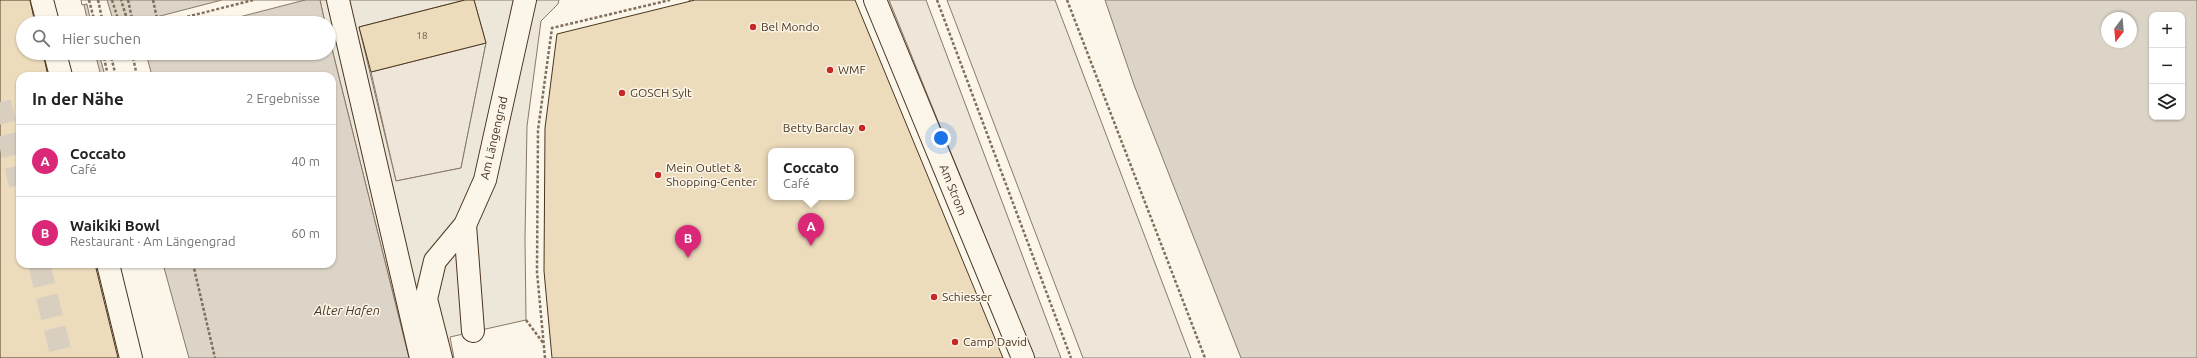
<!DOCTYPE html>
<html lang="de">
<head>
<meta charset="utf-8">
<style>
	:root { --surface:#fff; --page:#f6f6f6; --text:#222; --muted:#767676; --line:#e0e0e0; --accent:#db2777 }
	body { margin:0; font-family:Ubuntu,sans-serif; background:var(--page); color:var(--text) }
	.controls { position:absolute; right:12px; top:12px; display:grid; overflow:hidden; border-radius:8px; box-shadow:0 1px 3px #0004 }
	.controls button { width:36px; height:36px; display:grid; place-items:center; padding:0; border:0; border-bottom:1px solid var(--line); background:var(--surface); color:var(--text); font:20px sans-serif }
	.compass { position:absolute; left:2101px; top:12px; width:36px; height:36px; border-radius:50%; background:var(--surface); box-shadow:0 1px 3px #0004; rotate:196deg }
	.you { position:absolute; left:941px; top:138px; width:14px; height:14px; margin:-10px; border:3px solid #fff; border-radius:50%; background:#1a73e8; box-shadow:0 0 0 6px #1a73e833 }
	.badge { display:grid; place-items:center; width:26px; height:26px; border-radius:50%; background:var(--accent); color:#fff; font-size:13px; font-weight:700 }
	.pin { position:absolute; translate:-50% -33px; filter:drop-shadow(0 1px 2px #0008) }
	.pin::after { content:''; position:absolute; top:21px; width:14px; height:12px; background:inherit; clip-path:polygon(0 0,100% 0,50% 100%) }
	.popup { position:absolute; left:768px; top:148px; width:86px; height:52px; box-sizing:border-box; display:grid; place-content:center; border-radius:8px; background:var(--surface); filter:drop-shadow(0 1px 3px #0005); font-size:13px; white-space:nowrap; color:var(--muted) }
	.popup b { font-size:15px; color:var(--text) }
	.popup::after { content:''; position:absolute; left:50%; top:100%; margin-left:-8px; border:8px solid transparent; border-top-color:var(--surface) }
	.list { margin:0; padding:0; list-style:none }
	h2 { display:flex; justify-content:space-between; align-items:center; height:52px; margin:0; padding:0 16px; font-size:17px }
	h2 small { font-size:13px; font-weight:400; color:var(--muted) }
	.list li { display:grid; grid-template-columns:26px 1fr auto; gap:12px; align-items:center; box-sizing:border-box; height:72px; padding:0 16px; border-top:1px solid var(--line) }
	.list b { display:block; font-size:15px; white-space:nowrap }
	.list p { margin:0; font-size:13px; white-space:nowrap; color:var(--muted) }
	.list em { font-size:13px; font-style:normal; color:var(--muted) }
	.icon { flex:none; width:22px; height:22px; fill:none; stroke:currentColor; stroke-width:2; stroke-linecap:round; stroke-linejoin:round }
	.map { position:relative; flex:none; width:2197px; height:358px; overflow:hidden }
	.search { position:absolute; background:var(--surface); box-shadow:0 1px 3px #0004; left:16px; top:16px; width:320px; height:44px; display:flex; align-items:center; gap:10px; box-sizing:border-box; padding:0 14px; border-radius:22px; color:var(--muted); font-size:15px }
	.panel { position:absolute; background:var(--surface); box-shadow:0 1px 3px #0004; left:16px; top:72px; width:320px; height:196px; border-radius:12px }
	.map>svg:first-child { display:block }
	.green { fill:#ede6d9; stroke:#887966 }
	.parking { fill:#ede7d9; stroke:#887966 }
	.water { fill:#dcd4c6; stroke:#887966; fill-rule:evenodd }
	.pier { fill:#fbf6e9; stroke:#887966 }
	.building { fill:#ecdcbc; stroke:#4a3520; fill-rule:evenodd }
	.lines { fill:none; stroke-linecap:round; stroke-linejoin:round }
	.major-tunnel { stroke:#d8cfc1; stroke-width:22; stroke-dasharray:22 11; stroke-linecap:butt }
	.minor-casing { stroke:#4a3520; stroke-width:24 }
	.major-casing { stroke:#4a3520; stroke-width:24 }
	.path { stroke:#7f6f5c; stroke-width:2.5; stroke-dasharray:3 2; stroke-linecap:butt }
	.minor { stroke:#fbf6e9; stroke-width:22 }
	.major { stroke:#fbf6e9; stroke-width:22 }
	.poi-dot { fill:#c62828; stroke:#fbf6e9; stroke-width:1.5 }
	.labels { text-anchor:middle; stroke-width:3; stroke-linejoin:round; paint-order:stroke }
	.number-label { font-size:10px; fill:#725f47 }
	.poi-label { font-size:12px; fill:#4a3520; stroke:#fbf6e9; text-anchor:start }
	.street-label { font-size:12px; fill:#4a3520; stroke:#fbf6e9 }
	.water-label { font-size:13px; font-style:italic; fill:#4a3520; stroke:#fbf6e9 }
</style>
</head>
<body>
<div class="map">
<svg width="2197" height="358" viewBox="0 0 2197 358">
	<rect width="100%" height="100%" fill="#fbf6e9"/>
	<g class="green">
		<polygon points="889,0 926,0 1061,358 1034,358"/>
		<polygon points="947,0 1055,0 1191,358 1083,358"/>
		<polygon points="486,43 461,168 396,181 371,72"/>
	</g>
	<polygon class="parking" points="320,0 465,0 359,27 396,181 461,168 486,43 474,0 559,0 558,4 541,21 527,126 525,239 526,320 450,337 454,358 409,358 329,37 329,23 325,23"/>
	<g class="water">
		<polygon points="83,0 320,0 325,23 88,23"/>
		<path d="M 1105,0 L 2197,0 L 2197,358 L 1241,358 L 1134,85 ZM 2152,15 L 2182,15 L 2182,117 L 2152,117 ZM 2107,18 L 2131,18 L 2131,42 L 2107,42 Z"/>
		<polygon points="329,37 409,358 189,358 163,264 332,264 332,76 101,76 95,53 329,53"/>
	</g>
	<g class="pier">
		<polygon points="81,0 107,0 114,23 91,23 87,4 82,5"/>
		<polygon points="222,0 305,0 216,23 133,23"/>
		<polygon points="99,53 146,53 152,76 105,76"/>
	</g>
	<g class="building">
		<polygon points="0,0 30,0 35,23 23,23 23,53 43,53 48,76 20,76 20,264 95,264 118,358 0,358"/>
		<polygon points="465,0 474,0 486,43 371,72 359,27"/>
		<path d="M 695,0 L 855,0 L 1003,358 L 552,358 L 544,271 L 545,128 L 557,34 ZM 771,151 L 851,151 L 851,197 L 771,197 Z"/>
	</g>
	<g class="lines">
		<g class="major-tunnel">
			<polyline points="0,102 20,185"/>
			<polyline points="39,264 62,358"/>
		</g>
		<defs>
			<g id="minor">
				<polyline points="338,0 421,358"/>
				<polyline points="875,0 1023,358"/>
				<polyline points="465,225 473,331"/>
				<polyline points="441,358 426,299 435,261 465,225 485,180 525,0"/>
			</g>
			<g id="major">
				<polyline points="42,0 48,23"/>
				<polyline points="55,53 61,76"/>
				<polyline points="108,264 131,358"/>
			</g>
		</defs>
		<use href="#minor" class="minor-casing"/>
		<use href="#major" class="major-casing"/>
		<g class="path">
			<polyline points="89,0 95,23"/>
			<polyline points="98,0 103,23"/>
			<polyline points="112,0 119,22 127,19 121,0"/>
			<polyline points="128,0 133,23"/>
			<polyline points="153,0 158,23"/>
			<polyline points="690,0 690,1"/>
			<polyline points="937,0 1071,358"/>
			<polyline points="1067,0 1205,358"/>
			<polyline points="163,23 253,0"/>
			<polyline points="103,53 108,76"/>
			<polyline points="110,53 116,76"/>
			<polyline points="132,53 137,76"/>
			<polyline points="193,264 215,358"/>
			<polyline points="526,320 544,344"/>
			<polyline points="545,358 537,272 538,130 552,28 670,0"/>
		</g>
		<use href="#minor" class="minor"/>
		<use href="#major" class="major"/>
	</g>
	<g class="poi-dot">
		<circle cx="753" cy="27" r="4"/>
		<circle cx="830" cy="70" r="4"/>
		<circle cx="622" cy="93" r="4"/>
		<circle cx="862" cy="128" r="4"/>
		<circle cx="658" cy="175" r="4"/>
		<circle cx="934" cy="297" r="4"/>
		<circle cx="955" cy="342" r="4"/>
	</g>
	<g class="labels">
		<g class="number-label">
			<text x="422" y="39">18</text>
		</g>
		<g class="poi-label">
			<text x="761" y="31">Bel Mondo</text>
			<text x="838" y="74">WMF</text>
			<text x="630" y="97">GOSCH Sylt</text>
			<text x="854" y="132" text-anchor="end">Betty Barclay</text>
			<text x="666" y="172">Mein Outlet &amp;<tspan x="666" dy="14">Shopping-Center</tspan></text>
			<text x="942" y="301">Schiesser</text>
			<text x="963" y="346">Camp David</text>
		</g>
		<g class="street-label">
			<text transform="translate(494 138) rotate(-77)" y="4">Am Längengrad</text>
			<text transform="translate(953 190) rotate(68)" y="4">Am Strom</text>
		</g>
		<g class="water-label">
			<text x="347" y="315">Alter Hafen</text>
		</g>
	</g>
</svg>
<div class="controls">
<button>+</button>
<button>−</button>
<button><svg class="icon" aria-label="layers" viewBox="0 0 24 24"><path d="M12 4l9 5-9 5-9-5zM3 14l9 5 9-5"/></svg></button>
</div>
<svg class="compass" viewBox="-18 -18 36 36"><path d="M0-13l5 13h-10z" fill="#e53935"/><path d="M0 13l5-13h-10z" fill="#767676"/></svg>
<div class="you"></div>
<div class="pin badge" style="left:811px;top:246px">A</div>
<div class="popup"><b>Coccato</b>Café</div>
<div class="pin badge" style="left:688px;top:258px">B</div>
<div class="search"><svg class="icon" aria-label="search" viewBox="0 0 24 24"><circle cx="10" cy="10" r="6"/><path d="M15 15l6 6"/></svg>Hier suchen</div>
<section class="panel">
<h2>In der Nähe<small>2 Ergebnisse</small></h2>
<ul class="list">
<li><span class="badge">A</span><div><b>Coccato</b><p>Café</p></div><em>40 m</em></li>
<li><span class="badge">B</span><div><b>Waikiki Bowl</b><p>Restaurant · Am Längengrad</p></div><em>60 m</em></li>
</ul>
</section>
</div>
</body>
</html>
